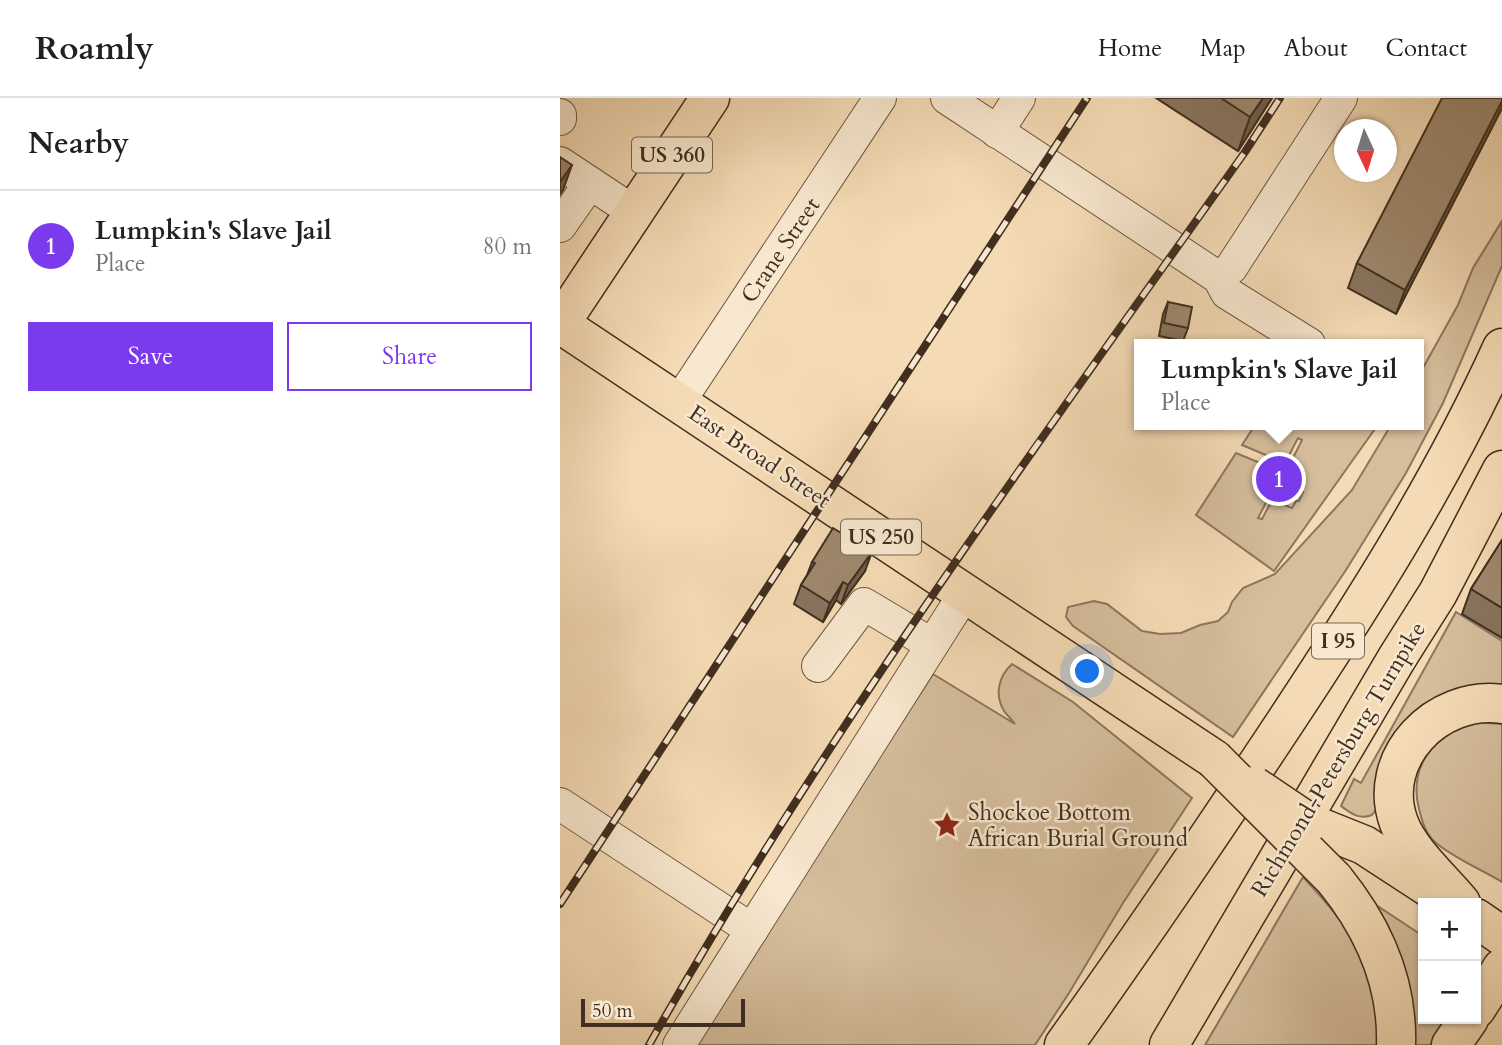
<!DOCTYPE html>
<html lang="en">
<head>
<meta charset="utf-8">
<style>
	:root { --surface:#fff; --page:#f2f2f2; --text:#202124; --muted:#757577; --line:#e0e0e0; --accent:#7c3aed }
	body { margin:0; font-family:Cardo,serif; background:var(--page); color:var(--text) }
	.controls { position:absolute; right:21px; bottom:21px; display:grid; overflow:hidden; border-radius:0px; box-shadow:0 2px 5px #0004 }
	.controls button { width:63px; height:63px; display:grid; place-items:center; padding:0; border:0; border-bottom:2px solid var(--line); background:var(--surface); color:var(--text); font:35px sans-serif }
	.compass { position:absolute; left:774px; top:21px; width:63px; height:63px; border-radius:50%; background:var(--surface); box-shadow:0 2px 5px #0004; rotate:176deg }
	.scale { position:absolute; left:21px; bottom:18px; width:164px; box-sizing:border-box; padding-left:7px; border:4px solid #402e1f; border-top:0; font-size:19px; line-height:24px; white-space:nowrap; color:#402e1f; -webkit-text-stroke:5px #f8e8cf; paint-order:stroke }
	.you { position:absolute; left:528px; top:574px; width:24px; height:24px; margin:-18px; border:5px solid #fff; border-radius:50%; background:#1a73e8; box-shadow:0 0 0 10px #1a73e833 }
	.badge { display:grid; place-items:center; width:46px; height:46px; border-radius:50%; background:var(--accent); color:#fff; font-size:23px; font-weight:700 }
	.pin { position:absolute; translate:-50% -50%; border:4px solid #fff; box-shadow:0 2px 7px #0006 }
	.popup { position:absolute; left:574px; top:241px; width:290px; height:91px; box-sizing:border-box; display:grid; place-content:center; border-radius:0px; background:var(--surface); filter:drop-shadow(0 2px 5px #0005); font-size:23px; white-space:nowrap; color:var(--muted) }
	.popup b { font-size:26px; color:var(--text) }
	.popup::after { content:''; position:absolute; left:50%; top:100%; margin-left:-14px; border:14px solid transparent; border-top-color:var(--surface) }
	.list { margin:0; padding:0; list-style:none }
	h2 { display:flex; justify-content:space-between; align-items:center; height:91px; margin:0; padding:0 28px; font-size:30px }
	h2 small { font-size:23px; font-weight:400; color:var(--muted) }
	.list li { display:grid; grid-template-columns:46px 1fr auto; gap:21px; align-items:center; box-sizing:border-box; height:112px; padding:0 28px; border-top:2px solid var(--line) }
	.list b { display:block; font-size:26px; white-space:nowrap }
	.list p { margin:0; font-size:23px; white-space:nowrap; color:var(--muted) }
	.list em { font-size:23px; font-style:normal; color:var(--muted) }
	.actions { display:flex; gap:14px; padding:21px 28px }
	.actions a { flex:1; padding:16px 0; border:2px solid var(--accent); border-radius:0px; text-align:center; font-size:24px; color:var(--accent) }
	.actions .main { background:var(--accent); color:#fff }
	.map { position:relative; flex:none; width:942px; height:947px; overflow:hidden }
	header { display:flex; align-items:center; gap:42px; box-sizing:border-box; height:98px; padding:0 35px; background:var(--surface); border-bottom:2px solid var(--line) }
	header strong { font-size:33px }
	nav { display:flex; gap:38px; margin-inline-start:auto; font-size:24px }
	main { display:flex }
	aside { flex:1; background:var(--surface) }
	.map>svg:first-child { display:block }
	.green { fill:#d6be9c; stroke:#8b765e; stroke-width:2 }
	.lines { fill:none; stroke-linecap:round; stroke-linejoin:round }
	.minor-casing { stroke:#6d5944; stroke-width:34 }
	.major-casing { stroke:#402e1f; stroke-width:41 }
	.highway-casing { stroke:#402e1f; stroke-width:41 }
	.minor { stroke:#f8e8cf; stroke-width:32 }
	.major { stroke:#f5dbb5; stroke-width:38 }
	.highway { stroke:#f5dbb5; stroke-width:38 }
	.rail-casing { stroke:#402e1f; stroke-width:8 }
	.rail { stroke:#f8e8cf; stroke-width:5; stroke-dasharray:16; stroke-linecap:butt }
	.major-bridge-casing { stroke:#402e1f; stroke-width:41; stroke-linecap:butt }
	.highway-bridge-casing { stroke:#402e1f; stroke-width:41; stroke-linecap:butt }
	.major-bridge { stroke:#f5dbb5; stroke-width:38 }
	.highway-bridge { stroke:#f5dbb5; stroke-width:38 }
	.wall { fill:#88755e; stroke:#402e1f; stroke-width:2 }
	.shaded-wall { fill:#6f5f4c; stroke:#402e1f; stroke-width:2 }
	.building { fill:#9e886d; stroke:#402e1f; stroke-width:2 }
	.labels { text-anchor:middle; stroke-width:5; stroke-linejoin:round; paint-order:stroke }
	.shield { fill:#f8e8cf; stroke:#776654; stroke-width:2 }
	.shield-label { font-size:21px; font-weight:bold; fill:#402e1f }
	.street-label { font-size:23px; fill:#402e1f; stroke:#f8e8cf }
	.poi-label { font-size:23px; fill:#402e1f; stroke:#f8e8cf; text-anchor:start }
</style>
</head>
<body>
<header>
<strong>Roamly</strong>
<nav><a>Home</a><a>Map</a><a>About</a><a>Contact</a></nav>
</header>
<main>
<aside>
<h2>Nearby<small></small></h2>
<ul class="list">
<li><span class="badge">1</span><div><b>Lumpkin's Slave Jail</b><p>Place</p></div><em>80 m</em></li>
</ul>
<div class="actions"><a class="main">Save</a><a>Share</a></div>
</aside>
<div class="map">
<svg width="942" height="947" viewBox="0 0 942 947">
	<rect width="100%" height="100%" fill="#f5dbb5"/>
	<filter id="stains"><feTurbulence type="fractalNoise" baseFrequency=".00286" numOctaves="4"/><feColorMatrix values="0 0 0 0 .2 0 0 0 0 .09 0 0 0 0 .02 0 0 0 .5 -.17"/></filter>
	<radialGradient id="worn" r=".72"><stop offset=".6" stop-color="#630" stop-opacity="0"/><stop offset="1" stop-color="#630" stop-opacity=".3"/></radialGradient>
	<g class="green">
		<polygon points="942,123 942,168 883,305 846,375 786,472 673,639 513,528 506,519 508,509 534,503 547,506 582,533 600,536 621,535 640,527 658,523 668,514 672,504 683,490 715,476 792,392 831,327 859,327 859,277 898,207 913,170"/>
		<polygon points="695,327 817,328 714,473 636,417 676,355 722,374 698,420 702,421 712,402 732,410 736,403 739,403 743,394 741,393 742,389 738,387 744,374 730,366 742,342 738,340 725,365 682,347"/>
		<path d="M 896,514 L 942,543 L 942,590 L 918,588 L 812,717 C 799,722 792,716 781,708 L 794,681 L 801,685 Z"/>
		<path d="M 452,566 L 513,604 L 632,700 L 563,805 L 509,895 L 475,947 L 132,947 L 373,576 L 455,626 C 452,622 447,617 444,613 C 434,596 439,578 452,566 Z"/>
		<path d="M 913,624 L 942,626 L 942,784 C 922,772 894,760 876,745 C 866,737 862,723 859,711 C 848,668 874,638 913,624 Z"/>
		<path d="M 743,779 C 772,810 803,845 814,887 C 819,906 818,928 820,947 L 645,947 Z"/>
		<polygon points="810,803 863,838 863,921 889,921 870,947 848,947"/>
	</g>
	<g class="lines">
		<defs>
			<g id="minor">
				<polyline points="387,0 659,180 667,195 749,246"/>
				<polyline points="0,17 0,21"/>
				<polyline points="437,34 459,0"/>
				<polyline points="0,65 74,114"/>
				<polyline points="0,128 30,85"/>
				<polyline points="659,180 671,170 781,0"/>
				<polyline points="119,304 320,0"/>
				<polyline points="258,568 304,506 371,546"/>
				<polyline points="0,706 192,832"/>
				<polyline points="119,947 405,495"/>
			</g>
			<g id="major">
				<polyline points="0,226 654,661"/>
				<polyline points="0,226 150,0"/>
				<polyline points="749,725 804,747 893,805"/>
				<polyline points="916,820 942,838"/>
			</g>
			<g id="highway">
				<path d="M 774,781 C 813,829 838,885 836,947"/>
				<path d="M 901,805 C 882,782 849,753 839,725 C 815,660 877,597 942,606"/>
				<polyline points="916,911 942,870"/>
				<path d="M 504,947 C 577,845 647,742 716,638 C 799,513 880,387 942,250"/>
				<polyline points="609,947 837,560 878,495 942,372"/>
				<polyline points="891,947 909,921"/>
			</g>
		</defs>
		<use href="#minor" class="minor-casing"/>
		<use href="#major" class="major-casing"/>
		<use href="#highway" class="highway-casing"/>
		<use href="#minor" class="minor"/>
		<use href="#major" class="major"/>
		<use href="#highway" class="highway"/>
		<defs>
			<g id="rail">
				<polyline points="0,806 527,0"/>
				<path d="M 89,947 C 265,635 478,346 685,54 L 720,0"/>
			</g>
		</defs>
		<use href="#rail" class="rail-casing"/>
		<use href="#rail" class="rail"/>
		<defs>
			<polyline id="major-bridge" points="694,688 749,725"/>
			<polyline id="highway-bridge" points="654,661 774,781"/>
		</defs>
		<use href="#major-bridge" class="major-bridge-casing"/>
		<use href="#highway-bridge" class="highway-bridge-casing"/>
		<use href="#major-bridge" class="major-bridge"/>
		<use href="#highway-bridge" class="highway-bridge"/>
	</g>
	<g class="wall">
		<polygon points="596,0 712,0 678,53"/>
		<polygon points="942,0 942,10 836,216 788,190 797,165"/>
		<polygon points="608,204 628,230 623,243 599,238 603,216"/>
		<polygon points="942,442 942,540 902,516 911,491"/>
		<polygon points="252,464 305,473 281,506 276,502 263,524 234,506 241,487 247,477"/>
	</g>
	<g class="shaded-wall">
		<polygon points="703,0 712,0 678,53 690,19"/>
		<polygon points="942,3 942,10 836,216 845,192"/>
		<polygon points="12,67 3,92 0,96 0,84"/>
		<polygon points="312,454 305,473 281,506 288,487"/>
		<polygon points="283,484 276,502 263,524 270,505"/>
	</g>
	<g class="building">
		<polygon points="661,0 703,0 690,19"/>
		<polygon points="882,0 942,0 942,3 845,192 797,165"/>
		<polygon points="0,59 12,67 0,84"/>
		<polygon points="608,204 632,209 628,230 604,225"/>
		<polygon points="273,430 312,454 288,487 283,484 270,505 241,487 255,465 252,464"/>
		<polygon points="942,442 942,510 911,491"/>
	</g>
	<defs>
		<symbol id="sight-bare" viewBox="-9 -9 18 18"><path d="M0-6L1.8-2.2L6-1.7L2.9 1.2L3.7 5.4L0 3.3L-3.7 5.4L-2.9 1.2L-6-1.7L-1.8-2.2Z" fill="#8f2418" stroke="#f8e8cf" stroke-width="2.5" paint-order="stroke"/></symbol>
	</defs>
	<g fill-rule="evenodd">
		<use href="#sight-bare" x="368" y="708" width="38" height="38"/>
	</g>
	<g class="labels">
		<g class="shield">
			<rect x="72" y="39.5" width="80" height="35" rx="5"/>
			<rect x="281" y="421.5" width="80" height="35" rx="5"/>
			<rect x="752" y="525.5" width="52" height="35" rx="5"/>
		</g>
		<g class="shield-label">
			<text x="112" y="64">US 360</text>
			<text x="321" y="446">US 250</text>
			<text x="778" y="550">I 95</text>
		</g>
		<g class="street-label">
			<text transform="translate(220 152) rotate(-56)" y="8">Crane Street</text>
			<text transform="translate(200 358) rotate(34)" y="8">East Broad Street</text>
			<text transform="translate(778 661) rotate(-59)" y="8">Richmond-Petersburg Turnpike</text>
		</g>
		<g class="poi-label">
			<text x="408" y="722">Shockoe Bottom<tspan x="408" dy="26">African Burial Ground</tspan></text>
		</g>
	</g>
	<rect width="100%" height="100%" filter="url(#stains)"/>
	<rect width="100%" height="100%" fill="url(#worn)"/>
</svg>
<div class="controls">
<button>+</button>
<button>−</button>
</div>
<svg class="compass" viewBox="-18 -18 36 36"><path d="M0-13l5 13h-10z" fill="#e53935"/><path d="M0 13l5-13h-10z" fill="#757577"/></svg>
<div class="scale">50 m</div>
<div class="you"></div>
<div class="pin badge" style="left:719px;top:381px">1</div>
<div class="popup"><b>Lumpkin's Slave Jail</b>Place</div>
</div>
</main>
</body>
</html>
